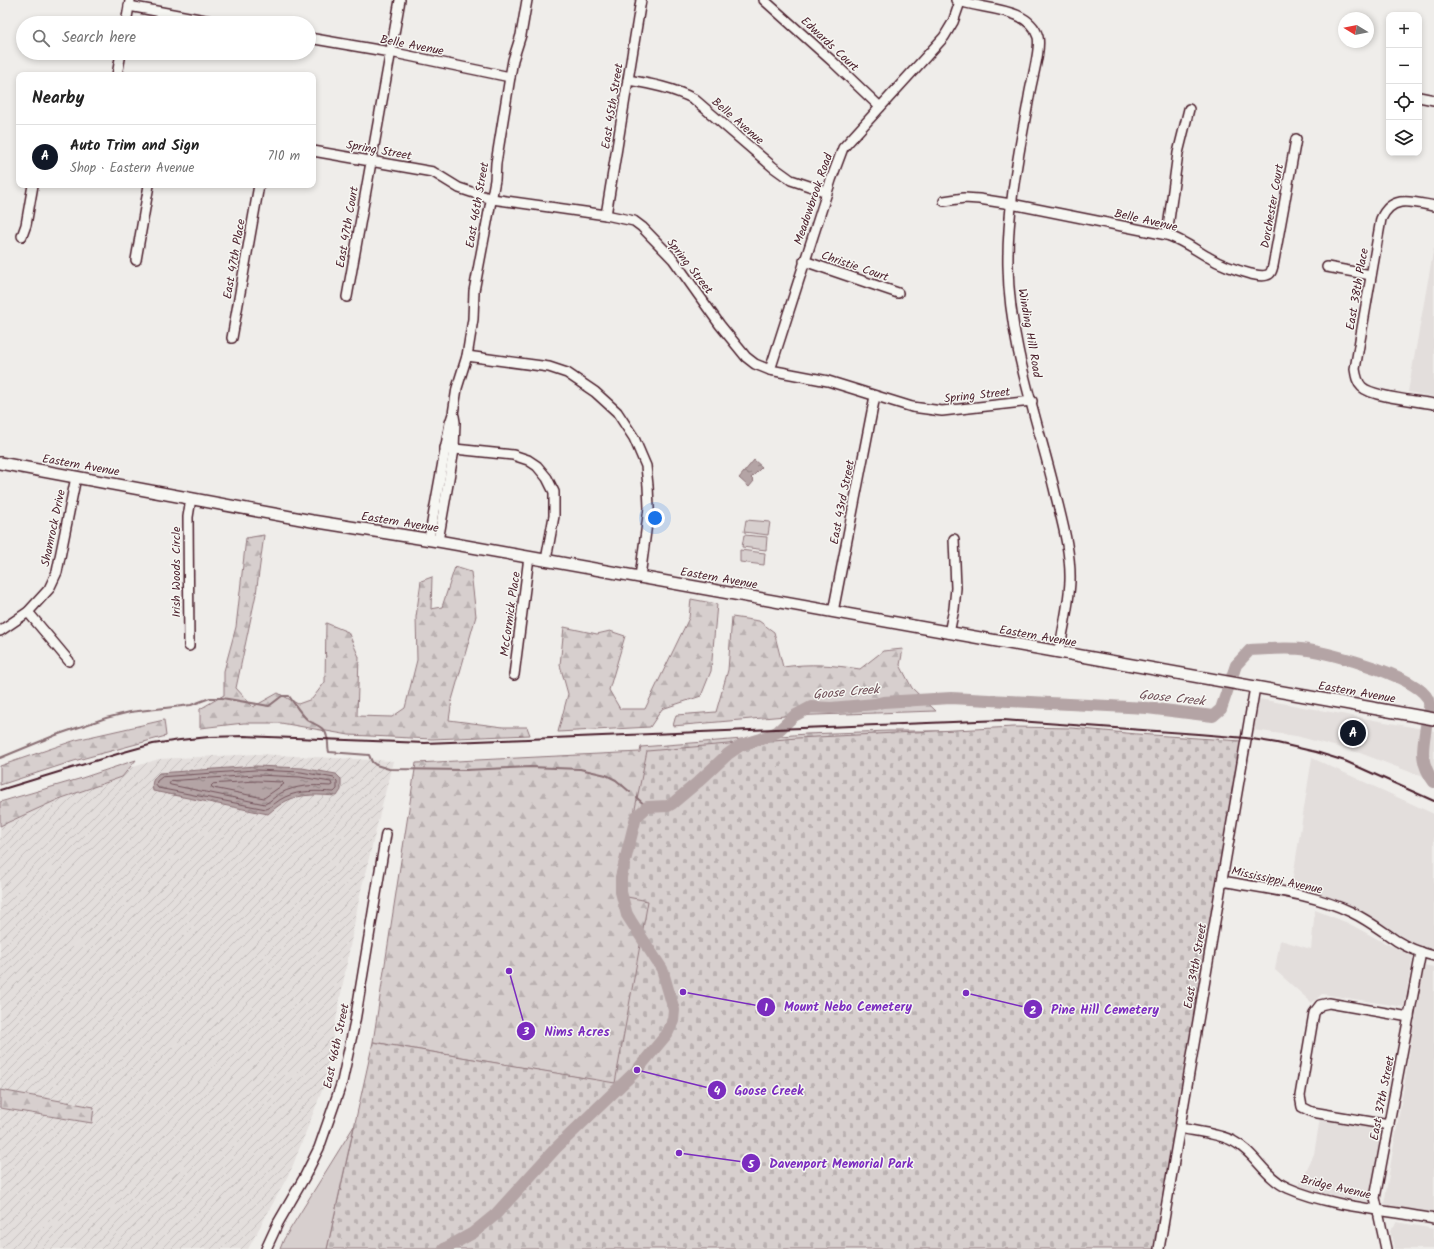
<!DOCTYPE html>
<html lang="en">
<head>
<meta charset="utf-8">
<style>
	:root { --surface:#fff; --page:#f6f6f6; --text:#222; --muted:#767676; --line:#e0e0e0; --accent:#111827 }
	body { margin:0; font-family:Kalam,sans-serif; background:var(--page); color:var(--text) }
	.controls { position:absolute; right:12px; top:12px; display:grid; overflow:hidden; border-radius:8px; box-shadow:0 2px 6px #0003 }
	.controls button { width:36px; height:36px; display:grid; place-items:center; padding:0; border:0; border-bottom:1px solid var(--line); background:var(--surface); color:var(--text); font:20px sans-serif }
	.compass { position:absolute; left:1338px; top:12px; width:36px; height:36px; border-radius:50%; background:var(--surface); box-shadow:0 2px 6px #0003; rotate:280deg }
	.you { position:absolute; left:655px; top:518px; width:14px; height:14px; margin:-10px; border:3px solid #fff; border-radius:50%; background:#1a73e8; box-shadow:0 0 0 6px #1a73e833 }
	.badge { display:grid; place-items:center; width:26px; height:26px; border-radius:50%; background:var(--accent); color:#fff; font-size:13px; font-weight:700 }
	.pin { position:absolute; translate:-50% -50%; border:2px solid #fff; box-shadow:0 1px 4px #0006 }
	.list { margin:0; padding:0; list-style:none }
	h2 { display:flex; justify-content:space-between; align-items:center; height:52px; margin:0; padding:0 16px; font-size:17px }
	h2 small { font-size:13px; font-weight:400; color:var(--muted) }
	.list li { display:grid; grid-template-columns:26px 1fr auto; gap:12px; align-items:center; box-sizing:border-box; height:64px; padding:0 16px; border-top:1px solid var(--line) }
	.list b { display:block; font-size:15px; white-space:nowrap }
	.list p { margin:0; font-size:13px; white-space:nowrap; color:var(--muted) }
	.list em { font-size:13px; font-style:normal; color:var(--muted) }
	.icon { flex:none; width:22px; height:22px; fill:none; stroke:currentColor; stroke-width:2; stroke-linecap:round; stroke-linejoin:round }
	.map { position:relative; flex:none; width:1434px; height:1249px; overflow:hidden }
	.search { position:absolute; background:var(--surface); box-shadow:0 2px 6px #0003; left:16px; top:16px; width:300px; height:44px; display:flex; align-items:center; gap:10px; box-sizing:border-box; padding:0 14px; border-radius:22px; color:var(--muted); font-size:15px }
	.panel { position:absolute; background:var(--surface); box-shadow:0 2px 6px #0003; left:16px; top:72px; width:300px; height:116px; border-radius:8px }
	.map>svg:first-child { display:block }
	.built { fill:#e3dedc }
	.industrial { fill:url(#industrial-furrows) }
	.forest { fill:url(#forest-firs); stroke:#90777c }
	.cemetery { fill:url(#cemetery-stones); stroke:#90777c }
	.green { fill:#d7cfce; stroke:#90777c }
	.water { fill:url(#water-ripples); stroke:#8a6f74 }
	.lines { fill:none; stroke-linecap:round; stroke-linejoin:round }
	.shore { stroke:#74545c; stroke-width:1 }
	.stream { stroke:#8a6f74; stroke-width:2 }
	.river { stroke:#b4a4a5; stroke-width:12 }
	.minor-casing { stroke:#4a1f2b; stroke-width:12 }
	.major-casing { stroke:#4a1f2b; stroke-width:14 }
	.minor { stroke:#f6f6f2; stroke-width:9 }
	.major { stroke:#f6f6f2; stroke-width:11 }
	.rail { stroke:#4a1f2b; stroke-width:2 }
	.labels { text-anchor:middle; stroke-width:3; stroke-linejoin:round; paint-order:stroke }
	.street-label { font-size:12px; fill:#4a1f2b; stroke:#f6f6f2 }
	.water-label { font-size:13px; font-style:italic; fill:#6f4e56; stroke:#f6f6f2 }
	.leader { fill:none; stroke:#7b2cbf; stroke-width:1.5 }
	.callout-dot { fill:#7b2cbf; stroke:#f6f6f2; stroke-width:1.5 }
	.mark-label { font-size:12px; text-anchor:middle; font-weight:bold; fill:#fff }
	.callout-label { font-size:13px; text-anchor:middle; font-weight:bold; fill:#7b2cbf; stroke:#f6f6f2; stroke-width:3; stroke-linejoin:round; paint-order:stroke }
</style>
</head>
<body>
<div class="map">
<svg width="1434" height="1249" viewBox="0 0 1434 1249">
	<defs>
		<pattern id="industrial-furrows" width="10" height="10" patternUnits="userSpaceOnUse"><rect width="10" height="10" fill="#e3dedc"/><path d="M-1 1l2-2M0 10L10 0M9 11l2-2" fill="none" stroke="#c4bebd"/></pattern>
		<pattern id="forest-firs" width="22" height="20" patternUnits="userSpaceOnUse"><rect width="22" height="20" fill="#d7cfce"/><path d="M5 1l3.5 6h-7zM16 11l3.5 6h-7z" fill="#bab1b1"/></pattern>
		<pattern id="cemetery-stones" width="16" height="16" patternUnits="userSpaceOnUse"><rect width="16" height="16" fill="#d7cfce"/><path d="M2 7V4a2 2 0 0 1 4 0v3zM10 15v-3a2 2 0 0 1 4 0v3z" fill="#bab1b1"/></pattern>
		<pattern id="water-ripples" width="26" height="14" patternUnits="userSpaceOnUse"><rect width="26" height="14" fill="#b4a4a5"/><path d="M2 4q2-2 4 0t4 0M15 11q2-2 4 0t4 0" fill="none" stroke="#948587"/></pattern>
	</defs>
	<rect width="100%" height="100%" fill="#efedea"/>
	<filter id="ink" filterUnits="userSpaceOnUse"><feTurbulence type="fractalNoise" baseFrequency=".025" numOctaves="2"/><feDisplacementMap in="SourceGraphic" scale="8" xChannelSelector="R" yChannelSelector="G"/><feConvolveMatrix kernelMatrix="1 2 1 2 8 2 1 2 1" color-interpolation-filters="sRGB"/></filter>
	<g filter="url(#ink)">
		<g class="built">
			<polygon points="1434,247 1434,397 1408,392"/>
			<polygon points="1259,699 1434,731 1434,781 1360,753 1296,736 1253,730"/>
			<polygon points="1312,758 1434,814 1434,951 1422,948 1349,905 1315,893 1291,889"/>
			<polygon points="1315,910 1348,923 1381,941 1413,956 1404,1007 1322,994 1312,1003 1275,970 1280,940 1311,949"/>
			<polygon points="1424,966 1434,968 1434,1213 1384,1204"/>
			<polygon points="1320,1118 1383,1130 1371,1202 1321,1193 1299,1186 1314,1154"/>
			<polygon points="1397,1222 1434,1229 1434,1249 1394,1249 1390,1231"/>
		</g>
		<polygon class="industrial" points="257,754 393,761 360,894 323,1088 291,1170 248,1249 0,1249 0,808 159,759"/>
		<g class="forest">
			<polygon points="264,535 256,594 236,688 253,707 278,693 298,704 312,699 325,682 326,623 348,632 359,657 357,716 392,717 405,708 417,660 416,617 421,581 432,577 431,609 442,607 455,567 471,572 476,616 452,700 449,720 503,727 527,727 530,735 432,739 349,735 281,723 244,723 200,728 200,709 224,695 224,671 236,627 246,538"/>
			<polygon points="691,599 717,604 711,671 701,696 662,709 650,727 558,732 568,694 560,665 564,627 597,634 610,631 625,636 609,690 620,709 645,709 689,618"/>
			<path d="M 732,617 L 759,621 L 774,632 L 783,667 C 811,663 832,665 860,669 L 883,651 L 903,649 L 900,665 L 912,688 L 936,711 L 785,716 L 673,726 L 676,715 L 716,712 L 728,670 Z"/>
			<polygon points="164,720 166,736 74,761 0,785 0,766 76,740"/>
			<polygon points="889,731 986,731 621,1100 595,1080 373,1042 416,763 640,752 641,747 806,734"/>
			<polygon points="136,760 122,777 59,799 0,826 0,802 79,779"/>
			<polygon points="0,1090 94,1107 92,1123 0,1108"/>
		</g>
		<polygon class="cemetery" points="1014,727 1072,728 1137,734 1242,741 1154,1249 327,1249 373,1042 615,1083 648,901 617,895 647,751 797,738"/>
		<g class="green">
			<polygon points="746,520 770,522 768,535 744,532"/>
			<polygon points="744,535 767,537 766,550 742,547"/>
			<polygon points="740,550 765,553 764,565 740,562"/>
			<polygon points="354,1126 327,1249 280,1249 284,1239"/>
		</g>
		<g class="water">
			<polygon points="754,460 762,467 751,478 754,481 749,487 739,478"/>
			<path d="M 256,766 L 302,768 L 336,774 L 341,779 L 341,790 L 337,796 C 320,795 302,793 286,801 C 280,804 274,809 268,814 L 153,791 C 151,782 153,779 159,773 Z"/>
		</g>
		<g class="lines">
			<g class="shore">
				<path d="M 256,770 L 301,772 L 334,778 L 337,781 L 337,789 L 334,792 C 317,791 300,790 285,797 C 278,800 273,806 266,809 L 158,788 L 156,785 L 157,781 L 162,777 Z"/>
				<path d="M 257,775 L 300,777 L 331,782 L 332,785 L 330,786 C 314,785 296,785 281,793 C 275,796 271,801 265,804 L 171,785 L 169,784 L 171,781 Z"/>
				<polygon points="257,781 282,782 284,784 264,798 213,788 211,786 213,784"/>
			</g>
			<g class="stream">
				<path d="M 0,758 L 56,735 L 106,718 L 130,712 L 191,705 L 210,698 L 222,698 L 269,706 L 282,696 L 289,696 C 295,704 300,714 309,721 C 316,725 325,727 327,737 C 329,741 327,746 329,752 L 369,755 L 372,762 L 376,765 L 389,769 L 466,770 L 530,767 L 580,769 L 606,775 L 616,780 L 630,792"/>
				<polyline points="637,798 647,807"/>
			</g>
			<path class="river" d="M 444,1249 L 473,1233 L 495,1215 L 556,1148 L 637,1070 L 667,1034 L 673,1021 L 674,1010 L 662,969 L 627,915 L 621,892 L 621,877 L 636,817 L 647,807 L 668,806 L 673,803 L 698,782 L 728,754 L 741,745 L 761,739 L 777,732 L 794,716 L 811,707 L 831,708 L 875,704 L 883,702 L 951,698 L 1147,708 L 1213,716 L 1221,709 L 1236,665 L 1250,650 C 1269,649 1289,647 1308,650 C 1330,653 1427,678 1429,703 C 1430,708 1428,714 1427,719 C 1424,745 1417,759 1434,782"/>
			<defs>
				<g id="minor">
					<polyline points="764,0 832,61 880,107"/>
					<path d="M 956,0 C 981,10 1029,6 1038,37 C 1041,50 1031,82 1029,97 C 1019,153 1007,209 1008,266 C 1009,342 1036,415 1054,488 C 1061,518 1071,550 1070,581 C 1069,605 1063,629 1059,652"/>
					<polyline points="129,6 221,23"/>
					<polyline points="126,23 130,1"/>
					<polyline points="309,38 390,52 510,77"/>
					<polyline points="117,75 121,53"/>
					<path d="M 628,80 C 651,84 673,88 694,99 L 773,167 L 791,180 L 827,192"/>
					<polyline points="1419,97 1434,100"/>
					<polyline points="313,151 433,172 459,188 492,199 606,215 634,221 642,227 673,259 720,325 746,357 755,364 770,370 828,381 912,407 942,411 1032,401"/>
					<path d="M 944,201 L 964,198 L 979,199 L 1011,204 L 1167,235 C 1182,240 1194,249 1208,257 C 1221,265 1236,270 1251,274 C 1256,275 1262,277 1267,275 C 1271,274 1272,270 1273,266 L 1296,139"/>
					<path d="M 1434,206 C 1413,202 1392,194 1381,219 L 1355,369 C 1356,376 1357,382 1362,387 C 1372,397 1418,401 1434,404"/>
					<polyline points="606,215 641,0"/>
					<polyline points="1167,235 1178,153 1189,109"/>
					<polyline points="22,236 26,225 33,185"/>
					<polyline points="136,260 149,185"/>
					<polyline points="804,261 898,293"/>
					<polyline points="1327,267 1371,275"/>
					<polyline points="347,297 400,0"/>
					<polyline points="232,338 259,185"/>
					<polyline points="467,356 549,367 567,373 595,392 617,412 634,438 646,466 648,486 649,508 640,577"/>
					<polyline points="770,370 831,180 843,148 944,37 953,22 960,2"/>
					<polyline points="445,448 513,455 528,460 537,466 547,478 554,492 554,516 546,560"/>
					<polyline points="429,539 450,423 453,414 457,388 467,356 473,319 474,291 495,180 496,163 510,77 513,60 521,35 527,0"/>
					<polyline points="438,541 454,450 455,422 454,416"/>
					<polyline points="28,612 69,661"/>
					<polyline points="833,612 875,396"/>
					<polyline points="0,631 28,612 49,589 57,572 76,477"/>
					<polyline points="949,633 954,609 956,588 954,539"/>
					<polyline points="189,646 188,517 191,498"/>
					<polyline points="514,675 529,557"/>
					<path d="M 1222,881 C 1265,889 1311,893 1351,912 C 1368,920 1382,931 1397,941 C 1408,948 1422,953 1434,956"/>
					<polyline points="1389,1125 1312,1112 1302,1107 1300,1096 1314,1013 1320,1005 1329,1003 1409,1017"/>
					<path d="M 1180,1128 C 1194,1131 1221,1134 1233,1141 C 1255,1152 1265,1178 1288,1188 C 1331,1207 1388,1210 1434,1219"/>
					<polyline points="266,1249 278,1223 304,1178 319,1148 342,1082 355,1021 386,834"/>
					<polyline points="1159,1249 1255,687"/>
					<polyline points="1386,1249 1375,1198 1421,952"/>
				</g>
				<polyline id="major" points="0,463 312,521 438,541 1434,719"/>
			</defs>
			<use href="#minor" class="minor-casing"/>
			<use href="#major" class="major-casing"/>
			<use href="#minor" class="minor"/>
			<use href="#major" class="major"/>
			<polyline class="rail" points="0,790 124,752 153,744 180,740 209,737 244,736 425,743 1003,720 1198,734 1246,738 1277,743 1316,752 1345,761 1434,801"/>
		</g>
	</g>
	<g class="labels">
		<g class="street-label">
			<text transform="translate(830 44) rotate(43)" y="4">Edwards Court</text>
			<text transform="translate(412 45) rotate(11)" y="4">Belle Avenue</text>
			<text transform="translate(612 106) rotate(-81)" y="4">East 45th Street</text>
			<text transform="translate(738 121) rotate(41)" y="4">Belle Avenue</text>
			<text transform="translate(379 150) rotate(10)" y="4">Spring Street</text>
			<text transform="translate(813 199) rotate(-71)" y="4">Meadowbrook Road</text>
			<text transform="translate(477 205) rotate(-80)" y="4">East 46th Street</text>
			<text transform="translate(1272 206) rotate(-80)" y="4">Dorchester Court</text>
			<text transform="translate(1146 220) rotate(13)" y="4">Belle Avenue</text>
			<text transform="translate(347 227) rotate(-80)" y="4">East 47th Court</text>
			<text transform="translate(234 259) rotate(-80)" y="4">East 47th Place</text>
			<text transform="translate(690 266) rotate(52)" y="4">Spring Street</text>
			<text transform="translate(855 266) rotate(19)" y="4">Christie Court</text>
			<text transform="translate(1357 289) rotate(-80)" y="4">East 38th Place</text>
			<text transform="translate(1030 333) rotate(80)" y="4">Winding Hill Road</text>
			<text transform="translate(977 395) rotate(-6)" y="4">Spring Street</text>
			<text transform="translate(81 465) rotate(10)" y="4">Eastern Avenue</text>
			<text transform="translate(842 502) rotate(-79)" y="4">East 43rd Street</text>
			<text transform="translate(400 522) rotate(9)" y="4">Eastern Avenue</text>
			<text transform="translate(53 528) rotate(-78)" y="4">Shamrock Drive</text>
			<text transform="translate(176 572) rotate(-90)" y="4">Irish Woods Circle</text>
			<text transform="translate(719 578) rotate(10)" y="4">Eastern Avenue</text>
			<text transform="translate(510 614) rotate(-82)" y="4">McCormick Place</text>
			<text transform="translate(1038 636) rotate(10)" y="4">Eastern Avenue</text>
			<text transform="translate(1357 692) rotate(10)" y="4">Eastern Avenue</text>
			<text transform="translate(1277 880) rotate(12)" y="4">Mississippi Avenue</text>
			<text transform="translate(1195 966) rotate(-80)" y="4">East 39th Street</text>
			<text transform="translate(336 1046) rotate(-78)" y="4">East 46th Street</text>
			<text transform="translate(1382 1098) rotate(-79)" y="4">East 37th Street</text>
			<text transform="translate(1336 1187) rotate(13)" y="4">Bridge Avenue</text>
		</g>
		<g class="water-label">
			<text transform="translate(846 691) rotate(-5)" y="5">Goose Creek</text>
			<text transform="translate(1172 697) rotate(6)" y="5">Goose Creek</text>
		</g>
	</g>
	<path class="leader" d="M683 992L766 1007M966 993L1033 1009M509 971L526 1031M637 1070L717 1090M679 1153L751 1163"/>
	<g class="callout-dot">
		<circle cx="683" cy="992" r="4"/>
		<circle cx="966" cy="993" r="4"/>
		<circle cx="509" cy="971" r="4"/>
		<circle cx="637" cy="1070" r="4"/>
		<circle cx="679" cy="1153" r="4"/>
		<circle cx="766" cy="1007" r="10"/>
		<circle cx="1033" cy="1009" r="10"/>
		<circle cx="526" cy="1031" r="10"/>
		<circle cx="717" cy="1090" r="10"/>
		<circle cx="751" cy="1163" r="10"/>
	</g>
	<g class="mark-label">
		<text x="766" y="1011">1</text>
		<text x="1033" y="1014">2</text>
		<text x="526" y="1035">3</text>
		<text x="717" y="1094">4</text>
		<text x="751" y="1168">5</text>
	</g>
	<g class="callout-label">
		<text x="848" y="1011">Mount Nebo Cemetery</text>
		<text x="1105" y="1014">Pine Hill Cemetery</text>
		<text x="577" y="1036">Nims Acres</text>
		<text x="769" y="1095">Goose Creek</text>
		<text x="841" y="1168">Davenport Memorial Park</text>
	</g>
</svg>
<div class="controls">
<button>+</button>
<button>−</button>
<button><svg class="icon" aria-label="locate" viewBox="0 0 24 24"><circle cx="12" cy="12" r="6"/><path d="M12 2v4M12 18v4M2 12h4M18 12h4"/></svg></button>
<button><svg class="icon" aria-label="layers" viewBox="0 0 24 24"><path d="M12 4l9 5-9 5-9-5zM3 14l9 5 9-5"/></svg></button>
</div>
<svg class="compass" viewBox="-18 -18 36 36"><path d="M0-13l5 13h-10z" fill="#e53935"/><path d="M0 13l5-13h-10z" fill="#767676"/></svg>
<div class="you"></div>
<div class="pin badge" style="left:1353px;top:733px">A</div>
<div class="search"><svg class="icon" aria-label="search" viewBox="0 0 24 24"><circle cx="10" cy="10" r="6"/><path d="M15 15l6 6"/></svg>Search here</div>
<section class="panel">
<h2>Nearby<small></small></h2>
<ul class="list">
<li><span class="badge">A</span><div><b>Auto Trim and Sign</b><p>Shop · Eastern Avenue</p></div><em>710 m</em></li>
</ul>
</section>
</div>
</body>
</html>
